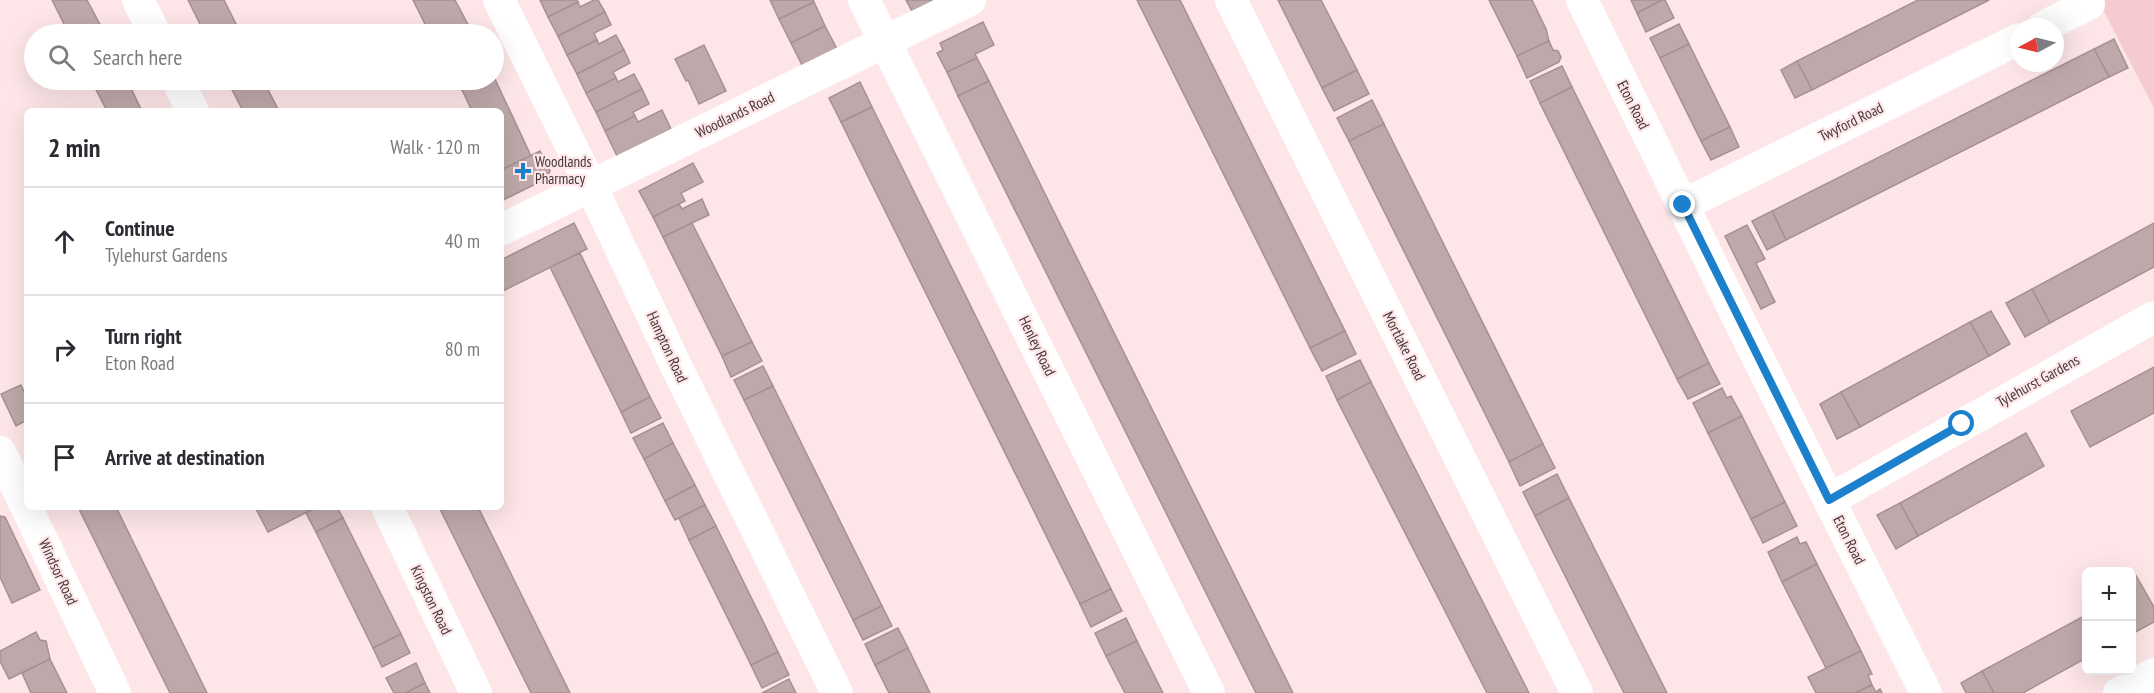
<!DOCTYPE html>
<html lang="en">
<head>
<meta charset="utf-8">
<style>
	:root { --surface:#fff; --page:#f2f2f3; --text:#2b2b33; --muted:#7c7c81; --line:#e1e1e2 }
	body { margin:0; font-family:"PT Sans Narrow",sans-serif; background:var(--page); color:var(--text) }
	.controls { position:absolute; right:18px; bottom:18px; display:grid; overflow:hidden; border-radius:9px; box-shadow:0 6px 24px #0002 }
	.controls button { width:54px; height:54px; display:grid; place-items:center; padding:0; border:0; border-bottom:2px solid var(--line); background:var(--surface); color:var(--text); font:30px sans-serif }
	.compass { position:absolute; left:2010px; top:18px; width:54px; height:54px; border-radius:50%; background:var(--surface); box-shadow:0 6px 24px #0002; rotate:263deg }
	.stop { position:absolute; width:18px; height:18px; margin:-14px; border:4px solid #1d80cc; border-radius:50%; background:#fff }
	.stop.end { background:#1d80cc; border-color:#fff; box-shadow:0 2px 6px #0008 }
	.list { margin:0; padding:0; list-style:none }
	h2 { display:flex; justify-content:space-between; align-items:center; height:78px; margin:0; padding:0 24px; font-size:26px }
	h2 small { font-size:20px; font-weight:400; color:var(--muted) }
	.list li { display:grid; grid-template-columns:39px 1fr auto; gap:18px; align-items:center; box-sizing:border-box; height:108px; padding:0 24px; border-top:2px solid var(--line) }
	.list b { display:block; font-size:22px; white-space:nowrap }
	.list p { margin:0; font-size:20px; white-space:nowrap; color:var(--muted) }
	.list em { font-size:20px; font-style:normal; color:var(--muted) }
	.icon { flex:none; width:33px; height:33px; fill:none; stroke:currentColor; stroke-width:2; stroke-linecap:round; stroke-linejoin:round }
	.map { position:relative; flex:none; width:2154px; height:693px; overflow:hidden }
	.search { position:absolute; background:var(--surface); box-shadow:0 6px 24px #0002; left:24px; top:24px; width:480px; height:66px; display:flex; align-items:center; gap:15px; box-sizing:border-box; padding:0 21px; border-radius:33px; color:var(--muted); font-size:22px }
	.panel { position:absolute; background:var(--surface); box-shadow:0 6px 24px #0002; left:24px; top:108px; width:480px; height:402px; border-radius:9px }
	.map>svg:first-child { display:block }
	.green { fill:#f6cbcf }
	.building { fill:#bea8aa; stroke:#a59092; stroke-width:1.5 }
	.lines { fill:none; stroke-linecap:round; stroke-linejoin:round }
	.street { stroke:#fff; stroke-width:32 }
	.route { stroke:#1d80cc; stroke-width:8 }
	.poi-dot { fill:#1d80cc; stroke:#fee6e8; stroke-width:2 }
	.labels { text-anchor:middle; stroke-width:4.5; stroke-linejoin:round; paint-order:stroke }
	.street-label { font-size:15px; fill:#423939; stroke:#fee6e8 }
	.poi-label { font-size:15px; fill:#423939; stroke:#fee6e8; text-anchor:start }
</style>
</head>
<body>
<div class="map">
<svg width="2154" height="693" viewBox="0 0 2154 693">
	<rect width="100%" height="100%" fill="#fee6e8"/>
	<polygon class="green" points="2098,0 2154,0 2154,108"/>
	<g class="building">
		<polygon points="52,0 87,0 105,34 69,34"/>
		<polygon points="188,0 224,0 241,34 205,34"/>
		<polygon points="413,0 455,0 473,34 430,34"/>
		<polygon points="540,0 577,0 578,2 548,17"/>
		<polygon points="594,0 598,0 605,12 558,36 548,17 578,2 580,7"/>
		<polygon points="770,0 813,0 814,2 779,19"/>
		<polygon points="906,0 935,0 912,11"/>
		<polygon points="1137,0 1180,0 1345,331 1310,348"/>
		<polygon points="1278,0 1321,0 1357,70 1322,88"/>
		<polygon points="1489,0 1532,0 1546,29 1549,41 1517,56"/>
		<polygon points="1631,0 1662,0 1637,13"/>
		<polygon points="1662,0 1665,0 1674,18 1646,32 1637,13"/>
		<polygon points="1918,0 1989,0 1812,90 1797,61"/>
		<polygon points="814,2 825,26 791,43 779,19"/>
		<polygon points="605,12 611,25 594,33 597,40 567,55 558,36"/>
		<polygon points="983,22 994,45 975,54 977,58 947,72 937,53 943,50 940,43"/>
		<polygon points="1679,24 1689,44 1660,58 1650,38"/>
		<polygon points="825,26 837,49 803,67 791,43"/>
		<polygon points="616,35 624,50 577,74 567,55 597,40 599,44"/>
		<polygon points="2114,39 2128,68 2109,77 2094,49"/>
		<polygon points="1549,41 1553,50 1558,51 1561,57 1559,62 1527,78 1517,56"/>
		<polygon points="1689,44 1730,127 1701,141 1660,58"/>
		<polygon points="704,45 726,91 699,104 688,80 686,81 675,59"/>
		<polygon points="2094,49 2109,77 1786,240 1772,211"/>
		<polygon points="624,50 630,63 613,72 616,78 586,93 577,74"/>
		<polygon points="977,58 989,81 958,96 947,72"/>
		<polygon points="1797,61 1812,90 1795,98 1781,70"/>
		<polygon points="1562,66 1572,87 1540,103 1530,81"/>
		<polygon points="1357,70 1369,94 1334,111 1322,88"/>
		<polygon points="634,74 642,89 596,112 586,93 616,78 618,82"/>
		<polygon points="494,77 531,156 501,170 501,111 472,111 462,90 485,80 494,80"/>
		<polygon points="91,80 127,80 142,111 107,111"/>
		<polygon points="227,80 263,80 279,111 243,111"/>
		<polygon points="457,80 485,80 462,90"/>
		<polygon points="989,81 1293,693 1256,693 958,96"/>
		<polygon points="860,82 872,107 841,122 829,98"/>
		<polygon points="1572,87 1709,363 1677,379 1540,103"/>
		<polygon points="642,89 649,104 633,112 635,116 605,131 596,112"/>
		<polygon points="1372,100 1384,124 1349,141 1337,118"/>
		<polygon points="872,107 1111,589 1080,604 841,122"/>
		<polygon points="662,110 671,129 617,156 605,131 635,116 638,122"/>
		<polygon points="1384,124 1543,444 1509,462 1349,141"/>
		<polygon points="1730,127 1739,147 1711,160 1701,141"/>
		<polygon points="540,151 550,171 546,179 501,201 501,170"/>
		<polygon points="693,163 703,182 681,193 685,201 653,217 639,191"/>
		<polygon points="702,199 709,215 663,237 653,217 679,204 682,209"/>
		<polygon points="1772,211 1786,240 1767,250 1752,221"/>
		<polygon points="574,223 587,249 501,292 501,260"/>
		<polygon points="692,223 752,342 722,356 663,237"/>
		<polygon points="2154,223 2154,267 2050,323 2032,289"/>
		<polygon points="1747,225 1765,259 1756,263 1775,302 1761,309 1725,236"/>
		<polygon points="580,253 650,397 621,412 550,267"/>
		<polygon points="2032,289 2050,323 2025,337 2006,303"/>
		<polygon points="1991,311 2010,344 1989,356 1970,322"/>
		<polygon points="1970,322 1989,356 1860,427 1841,392"/>
		<polygon points="1345,331 1356,354 1322,371 1310,348"/>
		<polygon points="752,342 762,361 731,377 722,356"/>
		<polygon points="1360,360 1371,382 1337,400 1326,376"/>
		<polygon points="1709,363 1720,384 1688,399 1677,379"/>
		<polygon points="763,366 773,386 744,400 734,380"/>
		<polygon points="2154,367 2154,413 2090,447 2071,411"/>
		<polygon points="1371,382 1529,693 1487,693 1337,400"/>
		<polygon points="21,385 27,398 27,420 16,426 1,394"/>
		<polygon points="773,386 882,606 853,620 744,400"/>
		<polygon points="1722,388 1727,398 1731,396 1742,416 1708,433 1693,403"/>
		<polygon points="1841,392 1860,427 1837,439 1820,404"/>
		<polygon points="650,397 661,418 631,433 621,412"/>
		<polygon points="1742,416 1785,502 1751,519 1708,433"/>
		<polygon points="663,423 673,443 644,459 633,438"/>
		<polygon points="2026,433 2044,466 1918,536 1900,503"/>
		<polygon points="673,443 695,485 665,501 644,459"/>
		<polygon points="1543,444 1555,468 1520,486 1509,462"/>
		<polygon points="1557,474 1569,498 1535,516 1523,492"/>
		<polygon points="695,485 705,505 675,520 665,501"/>
		<polygon points="1569,498 1667,693 1624,693 1535,516"/>
		<polygon points="1785,502 1797,526 1763,543 1751,519"/>
		<polygon points="1900,503 1918,536 1896,549 1877,515"/>
		<polygon points="705,505 716,526 689,540 679,518"/>
		<polygon points="78,507 116,507 207,693 170,693"/>
		<polygon points="255,507 317,507 268,532"/>
		<polygon points="317,507 337,507 343,518 316,532 306,513"/>
		<polygon points="439,507 478,507 570,693 531,693"/>
		<polygon points="0,516 5,517 40,590 12,603 0,577"/>
		<polygon points="343,518 401,634 373,648 316,532"/>
		<polygon points="716,526 778,652 751,665 689,540"/>
		<polygon points="1797,537 1800,544 1806,542 1817,564 1782,582 1768,552"/>
		<polygon points="1817,564 1861,651 1826,668 1782,582"/>
		<polygon points="2134,572 2154,607 2154,622 2132,634 2132,574"/>
		<polygon points="1111,589 1122,611 1091,627 1080,604"/>
		<polygon points="882,606 892,626 863,640 853,620"/>
		<polygon points="2086,615 2086,658 2023,693 1994,693 1982,671"/>
		<polygon points="1126,618 1137,641 1106,656 1095,633"/>
		<polygon points="898,628 908,648 875,665 865,644"/>
		<polygon points="36,632 40,640 46,641 50,659 9,679 0,661 0,651"/>
		<polygon points="401,634 410,653 382,667 373,648"/>
		<polygon points="1137,641 1163,693 1125,693 1106,656"/>
		<polygon points="908,648 930,693 889,693 875,665"/>
		<polygon points="1861,651 1872,674 1868,675 1872,685 1855,693 1816,693 1808,677"/>
		<polygon points="778,652 789,675 762,688 751,665"/>
		<polygon points="50,659 67,693 31,693 22,673"/>
		<polygon points="416,663 425,683 406,693 394,693 386,678"/>
		<polygon points="1982,671 1994,693 1966,693 1961,683"/>
		<polygon points="789,679 796,693 762,693"/>
		<polygon points="425,683 430,693 406,693"/>
		<polygon points="1872,685 1876,692 1880,689 1882,693 1855,693"/>
	</g>
	<g class="lines">
		<g class="street">
			<polyline points="138,0 155,34"/>
			<polyline points="499,0 591,186 679,372 837,693"/>
			<polyline points="864,0 1209,693"/>
			<polyline points="1231,0 1577,693"/>
			<polyline points="1582,0 1745,332 1926,693"/>
			<polyline points="2043,27 2089,4"/>
			<polyline points="177,80 193,111"/>
			<polyline points="1683,205 2019,39"/>
			<polyline points="501,230 970,0"/>
			<polyline points="0,452 115,693"/>
			<polyline points="1829,500 2154,317"/>
			<polyline points="387,507 476,693"/>
			<polyline points="2119,693 2154,674"/>
		</g>
	</g>
	<g class="lines">
		<polyline class="route" points="1683,205 1829,500 1962,424"/>
	</g>
	<path class="poi-dot" d="M520 162h6v6h6v6h-6v6h-6v-6h-6v-6h6z"/>
	<g class="labels">
		<g class="street-label">
			<text transform="translate(1633 105) rotate(63)" y="5">Eton Road</text>
			<text transform="translate(735 115) rotate(-26)" y="5">Woodlands Road</text>
			<text transform="translate(1851 122) rotate(-26)" y="5">Twyford Road</text>
			<text transform="translate(1037 346) rotate(64)" y="5">Henley Road</text>
			<text transform="translate(1404 346) rotate(63)" y="5">Mortlake Road</text>
			<text transform="translate(667 347) rotate(65)" y="5">Hampton Road</text>
			<text transform="translate(2038 381) rotate(-29)" y="5">Tylehurst Gardens</text>
			<text transform="translate(1849 540) rotate(63)" y="5">Eton Road</text>
			<text transform="translate(58 572) rotate(65)" y="5">Windsor Road</text>
			<text transform="translate(431 600) rotate(64)" y="5">Kingston Road</text>
		</g>
		<g class="poi-label">
			<text x="535" y="167">Woodlands<tspan x="535" dy="17">Pharmacy</tspan></text>
		</g>
	</g>
</svg>
<div class="controls">
<button>+</button>
<button>−</button>
</div>
<svg class="compass" viewBox="-18 -18 36 36"><path d="M0-13l5 13h-10z" fill="#e53935"/><path d="M0 13l5-13h-10z" fill="#7c7c81"/></svg>
<div class="stop" style="left:1962px;top:424px"></div>
<div class="stop end" style="left:1683px;top:205px"></div>
<div class="search"><svg class="icon" aria-label="search" viewBox="0 0 24 24"><circle cx="10" cy="10" r="6"/><path d="M15 15l6 6"/></svg>Search here</div>
<section class="panel">
<h2>2 min<small>Walk · 120 m</small></h2>
<ul class="list">
<li><svg class="icon" aria-label="ahead" viewBox="0 0 24 24"><path d="M12 20V5M6 11l6-6 6 6"/></svg><div><b>Continue</b><p>Tylehurst Gardens</p></div><em>40 m</em></li>
<li><svg class="icon" aria-label="right" viewBox="0 0 24 24"><path d="M7 20v-9h11M14 6l5 5-5 5"/></svg><div><b>Turn right</b><p>Eton Road</p></div><em>80 m</em></li>
<li><svg class="icon" aria-label="arrive" viewBox="0 0 24 24"><path d="M6 21V4h12l-3 4 3 4H6"/></svg><div><b>Arrive at destination</b></div></li>
</ul>
</section>
</div>
</body>
</html>
